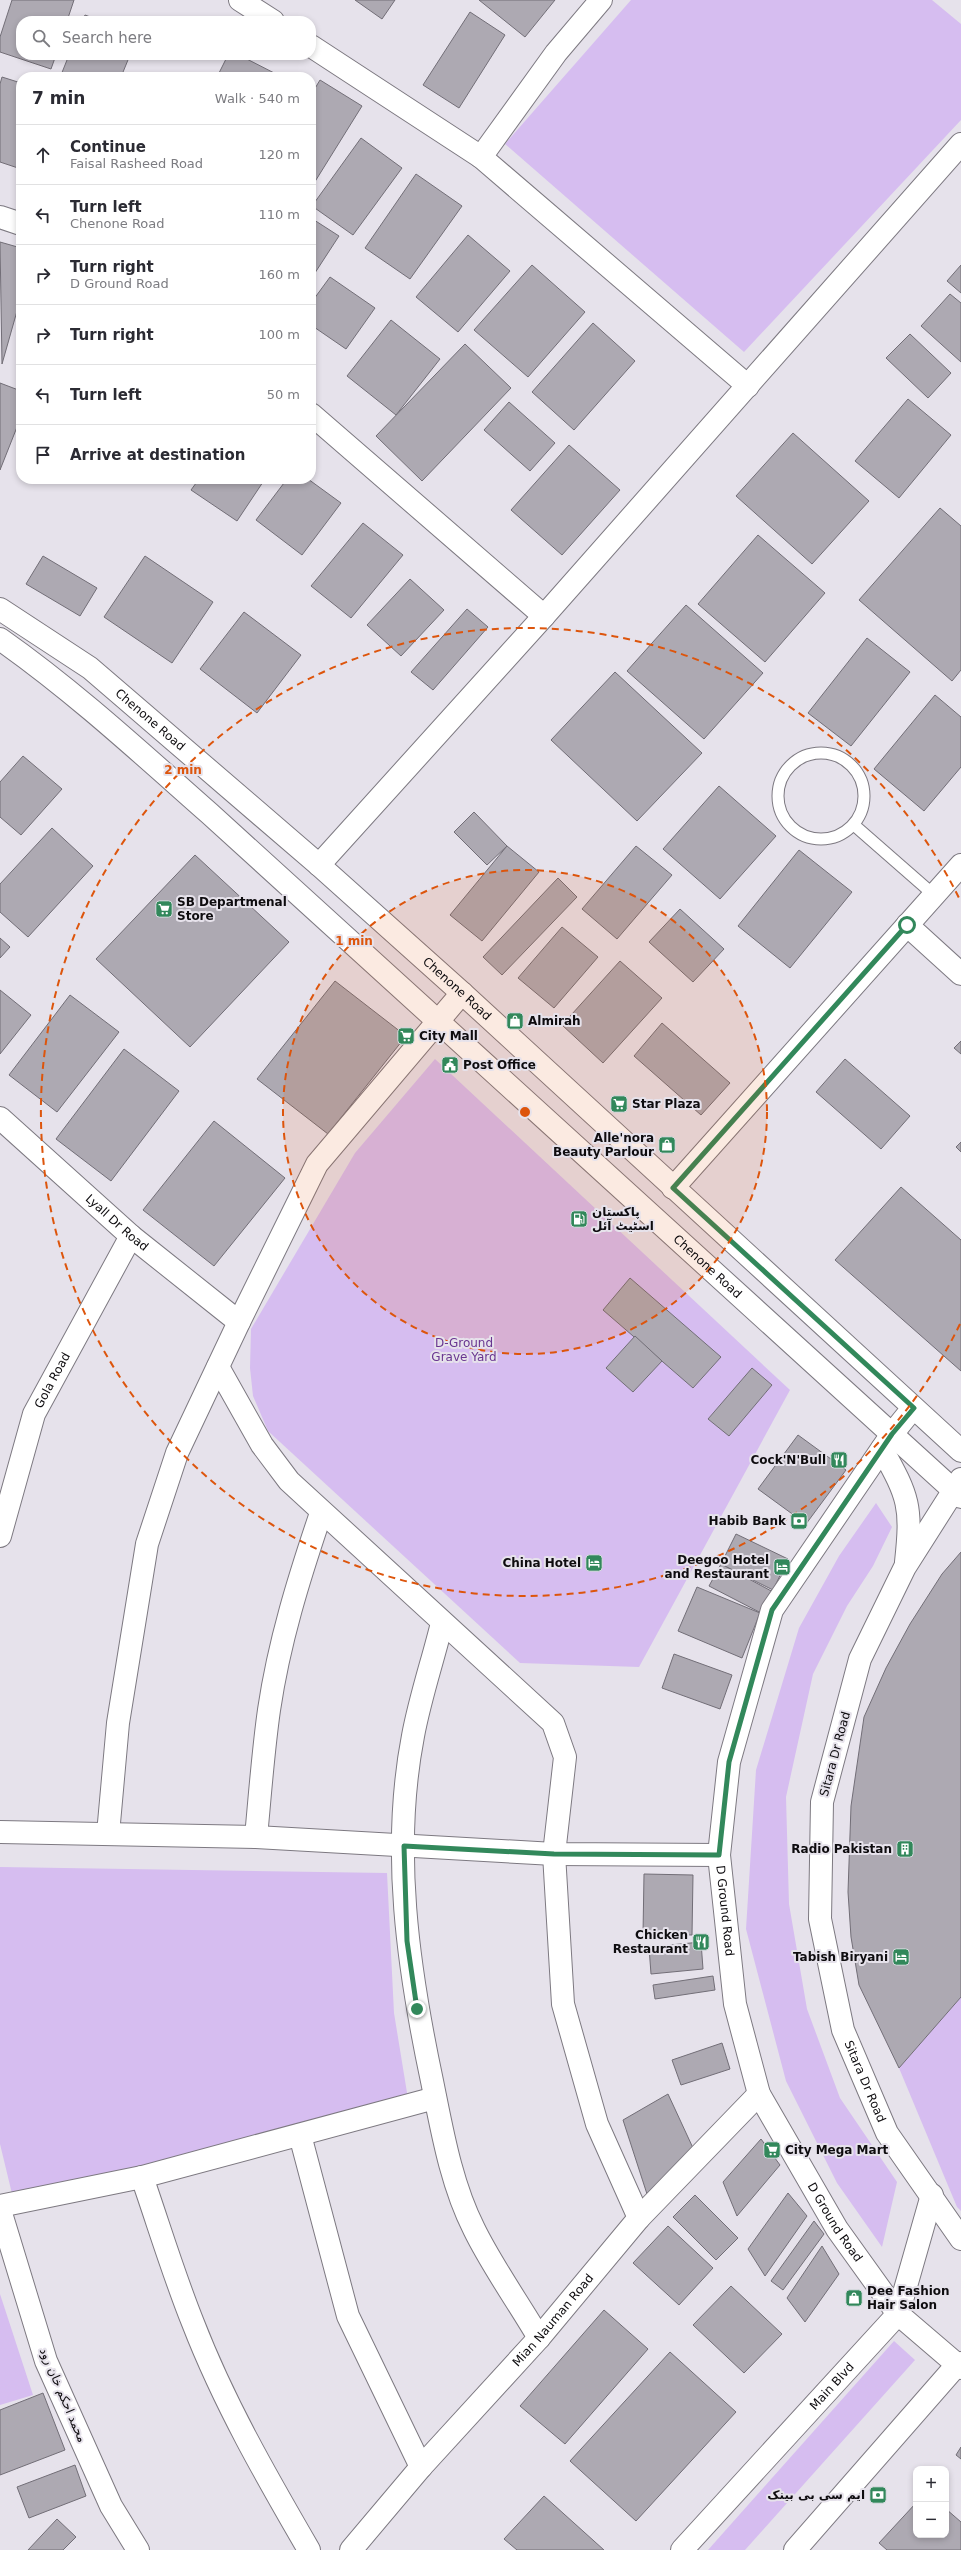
<!DOCTYPE html>
<html lang="en">
<head>
<meta charset="utf-8">
<style>
	:root { --surface:#fff; --page:#f7f7f7; --text:#2b2b33; --muted:#7c7c81; --line:#e1e1e2 }
	body { margin:0; font-family:"DejaVu Sans",Cairo,sans-serif; background:var(--page); color:var(--text) }
	.controls { position:absolute; right:12px; bottom:12px; display:grid; overflow:hidden; border-radius:8px; box-shadow:0 2px 6px #0003 }
	.controls button { width:36px; height:36px; display:grid; place-items:center; padding:0; border:0; border-bottom:1px solid var(--line); background:var(--surface); color:var(--text); font:20px sans-serif }
	.stop { position:absolute; width:12px; height:12px; margin:-9px; border:3px solid #32885b; border-radius:50%; background:#fff }
	.stop.end { background:#32885b; border-color:#fff; box-shadow:0 1px 4px #0008 }
	.list { margin:0; padding:0; list-style:none }
	h2 { display:flex; justify-content:space-between; align-items:center; height:52px; margin:0; padding:0 16px; font-size:17px }
	h2 small { font-size:13px; font-weight:400; color:var(--muted) }
	.list li { display:grid; grid-template-columns:26px 1fr auto; gap:12px; align-items:center; box-sizing:border-box; height:60px; padding:0 16px; border-top:1px solid var(--line) }
	.list b { display:block; font-size:15px; white-space:nowrap }
	.list p { margin:0; font-size:13px; white-space:nowrap; color:var(--muted) }
	.list em { font-size:13px; font-style:normal; color:var(--muted) }
	.icon { flex:none; width:22px; height:22px; fill:none; stroke:currentColor; stroke-width:2; stroke-linecap:round; stroke-linejoin:round }
	.map { position:relative; flex:none; width:961px; height:2550px; overflow:hidden }
	.search { position:absolute; background:var(--surface); box-shadow:0 2px 6px #0003; left:16px; top:16px; width:300px; height:44px; display:flex; align-items:center; gap:10px; box-sizing:border-box; padding:0 14px; border-radius:16px; color:var(--muted); font-size:15px }
	.panel { position:absolute; background:var(--surface); box-shadow:0 2px 6px #0003; left:16px; top:72px; width:300px; height:412px; border-radius:16px }
	.map>svg:first-child { display:block }
	.green { fill:#d6bdf0 }
	.building { fill:#ada9b2; stroke:#726e77 }
	.lines { fill:none; stroke-linecap:round; stroke-linejoin:round }
	.service-casing { stroke:#7d7981; stroke-width:13 }
	.minor-casing { stroke:#7d7981; stroke-width:24 }
	.tertiary-casing { stroke:#7d7981; stroke-width:24 }
	.secondary-casing { stroke:#7d7981; stroke-width:24 }
	.service { stroke:#fff; stroke-width:11 }
	.minor { stroke:#fff; stroke-width:22 }
	.tertiary { stroke:#fff; stroke-width:22 }
	.secondary { stroke:#fff; stroke-width:22 }
	.route { stroke:#32885b; stroke-width:5 }
	.ring { fill:none; stroke:#dd550c; stroke-width:2; stroke-dasharray:7 5 }
	.labels { text-anchor:middle; stroke-width:4; stroke-linejoin:round; paint-order:stroke }
	.street-label { font-size:12px; fill:#0e0c0f; stroke:#e6e2eb }
	.poi-label { font-size:12px; font-weight:bold; fill:#0e0c0f; stroke:#e6e2eb; text-anchor:end }
	.park-label { font-size:12px; fill:#693590; stroke:#e6e2eb }
	.centre { fill:#dd550c; stroke:#e6e2eb; stroke-width:2 }
	.ring-label { font-size:12px; text-anchor:middle; font-weight:bold; fill:#dd550c; stroke:#e6e2eb; stroke-width:4; stroke-linejoin:round; paint-order:stroke }
</style>
</head>
<body>
<div class="map">
<svg width="961" height="2550" viewBox="0 0 961 2550">
	<rect width="100%" height="100%" fill="#e6e2eb"/>
	<g class="green">
		<polygon points="631,0 932,0 961,24 961,120 744,352 505,144"/>
		<polygon points="435,1059 790,1390 639,1667 520,1663 268,1431 253,1396 250,1368 251,1329 355,1153"/>
		<polygon points="876,1503 892,1527 873,1566 847,1606 813,1674 786,1797 789,1904 807,2009 840,2098 897,2182 882,2247 837,2183 786,2081 746,1929 756,1770 799,1628 839,1556"/>
		<polygon points="0,1867 387,1873 394,2013 410,2111 14,2202 0,2144"/>
		<polygon points="961,1997 961,2211 957,2207 899,2068"/>
		<polygon points="0,2294 33,2395 0,2405"/>
		<polygon points="894,2341 915,2360 745,2550 708,2550"/>
	</g>
	<g class="building">
		<polygon points="12,0 74,0 67,21 21,21 21,55 56,55 51,69 0,52 0,37"/>
		<polygon points="355,0 395,0 382,19"/>
		<polygon points="479,0 555,0 525,37"/>
		<polygon points="470,12 505,35 459,108 423,85"/>
		<polygon points="85,15 101,21 82,21"/>
		<polygon points="69,55 130,55 121,77 67,77 61,75"/>
		<polygon points="228,55 239,55 282,77 217,77"/>
		<polygon points="2,77 21,83 21,169 0,162 0,84"/>
		<polygon points="320,80 362,106 311,188 311,95"/>
		<polygon points="361,138 402,168 353,235 312,206"/>
		<polygon points="416,174 462,206 410,279 365,248"/>
		<polygon points="311,218 339,236 311,279"/>
		<polygon points="468,235 510,271 458,332 416,297"/>
		<polygon points="0,242 21,248 21,297 2,364"/>
		<polygon points="532,265 585,312 528,377 474,330"/>
		<polygon points="961,265 961,293 947,281"/>
		<polygon points="330,277 375,308 346,349 311,325 311,303"/>
		<polygon points="950,294 961,303 961,362 921,326"/>
		<polygon points="391,320 440,359 396,415 347,376"/>
		<polygon points="593,323 635,361 574,430 532,392"/>
		<polygon points="910,334 951,373 928,398 886,358"/>
		<polygon points="465,344 511,388 422,481 376,436"/>
		<polygon points="0,383 21,391 21,417 0,470"/>
		<polygon points="908,399 951,435 899,498 855,461"/>
		<polygon points="509,402 555,443 530,471 484,430"/>
		<polygon points="793,433 869,501 812,564 736,496"/>
		<polygon points="569,445 620,490 562,555 511,510"/>
		<polygon points="199,479 265,479 237,521 191,490"/>
		<polygon points="287,479 308,479 341,503 302,555 256,520"/>
		<polygon points="940,508 961,526 961,670 952,681 859,600"/>
		<polygon points="363,523 403,555 351,618 311,586"/>
		<polygon points="758,535 825,593 765,662 698,604"/>
		<polygon points="43,556 97,588 80,616 26,584"/>
		<polygon points="145,556 213,602 172,663 104,617"/>
		<polygon points="410,579 444,610 401,656 367,625"/>
		<polygon points="686,605 763,673 704,739 627,671"/>
		<polygon points="467,609 488,627 433,690 411,672"/>
		<polygon points="244,612 301,655 257,713 200,669"/>
		<polygon points="867,638 910,672 851,746 808,713"/>
		<polygon points="615,672 702,753 637,821 551,740"/>
		<polygon points="935,695 961,717 961,767 924,811 874,769"/>
		<polygon points="23,756 62,789 21,835 0,817 0,782"/>
		<polygon points="719,786 776,836 720,899 663,849"/>
		<polygon points="474,812 507,846 487,865 454,832"/>
		<polygon points="52,828 93,866 28,937 0,912 0,884"/>
		<polygon points="507,846 539,872 482,941 450,915"/>
		<polygon points="636,846 672,875 617,939 582,909"/>
		<polygon points="799,850 852,892 790,968 738,926"/>
		<polygon points="195,855 289,942 190,1047 96,959"/>
		<polygon points="558,878 577,897 502,975 483,957"/>
		<polygon points="680,909 724,949 693,982 649,942"/>
		<polygon points="562,927 598,957 554,1008 518,978"/>
		<polygon points="0,938 10,947 0,958"/>
		<polygon points="620,961 662,998 603,1063 562,1025"/>
		<polygon points="335,981 406,1036 328,1134 257,1079"/>
		<polygon points="0,990 31,1015 0,1054"/>
		<polygon points="70,995 119,1032 57,1112 9,1075"/>
		<polygon points="662,1023 730,1083 701,1115 634,1056"/>
		<polygon points="961,1041 961,1054 954,1048"/>
		<polygon points="124,1049 179,1091 111,1181 56,1139"/>
		<polygon points="845,1059 910,1116 881,1149 816,1092"/>
		<polygon points="214,1121 285,1178 214,1266 143,1210"/>
		<polygon points="961,1142 961,1152 956,1147"/>
		<polygon points="901,1187 961,1240 961,1371 835,1260"/>
		<polygon points="630,1278 721,1357 693,1388 603,1310"/>
		<polygon points="635,1336 662,1361 633,1392 606,1368"/>
		<polygon points="752,1368 772,1385 729,1436 708,1419"/>
		<polygon points="798,1435 846,1470 806,1524 758,1489"/>
		<polygon points="736,1534 788,1559 773,1590 721,1564"/>
		<polygon points="961,1552 961,1997 899,2068 859,1985 851,1937 848,1892 851,1806 864,1717 886,1668 910,1624 942,1574"/>
		<polygon points="721,1564 775,1593 763,1614 709,1586"/>
		<polygon points="697,1587 760,1613 742,1658 678,1631"/>
		<polygon points="674,1654 732,1675 720,1709 662,1688"/>
		<polygon points="644,1874 693,1875 692,1935 643,1934"/>
		<polygon points="701,1942 703,1969 651,1974 649,1947"/>
		<polygon points="713,1976 715,1990 655,1999 653,1985"/>
		<polygon points="722,2043 730,2069 681,2085 672,2060"/>
		<polygon points="668,2094 693,2148 647,2194 623,2120"/>
		<polygon points="761,2139 780,2165 737,2216 723,2182"/>
		<polygon points="788,2193 807,2216 765,2276 748,2249"/>
		<polygon points="695,2195 738,2238 716,2260 673,2217"/>
		<polygon points="814,2221 824,2234 783,2290 771,2281"/>
		<polygon points="668,2226 713,2268 679,2305 633,2263"/>
		<polygon points="822,2246 839,2274 805,2322 787,2298"/>
		<polygon points="731,2286 782,2334 744,2373 693,2325"/>
		<polygon points="604,2310 648,2349 565,2444 520,2406"/>
		<polygon points="670,2352 736,2412 636,2521 570,2461"/>
		<polygon points="43,2393 65,2450 0,2475 0,2410"/>
		<polygon points="961,2447 961,2459 956,2455"/>
		<polygon points="75,2465 86,2496 29,2518 17,2487"/>
		<polygon points="544,2496 604,2550 517,2550 504,2539"/>
		<polygon points="916,2503 916,2535 946,2535 946,2509 961,2522 961,2550 887,2550 879,2543"/>
		<polygon points="57,2519 76,2537 63,2550 28,2550"/>
	</g>
	<g class="lines">
		<defs>
			<g id="service">
				<circle cx="821" cy="796" r="43"/>
				<polyline points="854,825 934,895"/>
			</g>
			<g id="minor">
				<polyline points="240,0 273,21"/>
				<polyline points="311,46 481,157 748,386"/>
				<polyline points="481,157 556,53 601,0"/>
				<polyline points="0,217 21,224"/>
				<polyline points="311,414 544,616"/>
				<polyline points="319,865 544,616 961,144"/>
				<polyline points="907,925 961,974"/>
				<path id="s1" d="M 0,1118 L 131,1236 L 239,1322"/>
				<polyline points="673,1188 961,865"/>
				<polyline points="218,1367 262,1445 289,1481 553,1723 565,1757 554,1854 563,2004 597,2124 639,2218"/>
				<path id="s2" d="M 0,1536 L 34,1414 L 131,1236"/>
				<path d="M 442,1623 C 433,1660 420,1698 413,1736 C 391,1850 408,1968 432,2081 C 442,2130 451,2184 474,2229 C 492,2266 518,2302 539,2338"/>
				<polyline points="0,1832 256,1837 554,1854 719,1855"/>
				<polyline points="108,1834 118,1723 147,1544 177,1453 239,1322 317,1164 462,993"/>
				<path d="M 256,1837 C 260,1795 263,1752 269,1710 C 279,1642 299,1578 321,1513"/>
				<polyline points="300,2135 348,2316 421,2467"/>
				<path d="M 142,2177 C 159,2226 174,2276 193,2323 C 224,2403 266,2476 309,2550"/>
				<polyline points="0,2206 142,2177 435,2098"/>
				<polyline points="0,2210 46,2361 111,2506 138,2550"/>
				<path id="s3" d="M 351,2550 L 421,2467 L 539,2338 L 639,2218 L 759,2094"/>
			</g>
			<g id="tertiary">
				<path id="s4" d="M 0,609 L 90,668 L 319,865 L 462,993 L 961,1451"/>
				<path id="s5" d="M 0,639 C 74,691 141,753 209,813 L 961,1497"/>
				<path id="s6" d="M 913,1408 L 892,1434 L 772,1610 L 729,1762 L 719,1855 L 735,2004 L 759,2094 L 837,2229 L 898,2314 L 961,2368"/>
				<path d="M 882,1449 C 909,1498 912,1506 906,1562"/>
				<path id="s7" d="M 961,1479 L 905,1567 L 860,1659 L 822,1802 L 820,1919 L 843,2030 L 887,2133 L 961,2239"/>
			</g>
			<g id="secondary">
				<path id="s8" d="M 682,2550 L 898,2314 L 932,2195"/>
				<polyline points="795,2550 956,2366 961,2363"/>
			</g>
		</defs>
		<use href="#service" class="service-casing"/>
		<use href="#minor" class="minor-casing"/>
		<use href="#tertiary" class="tertiary-casing"/>
		<use href="#secondary" class="secondary-casing"/>
		<use href="#service" class="service"/>
		<use href="#minor" class="minor"/>
		<use href="#tertiary" class="tertiary"/>
		<use href="#secondary" class="secondary"/>
	</g>
	<g class="lines">
		<polyline class="route" points="417,2009 407,1941 404,1846 554,1854 719,1855 729,1762 772,1610 892,1434 914,1408 673,1188 907,925"/>
	</g>
	<circle cx="525" cy="1112" r="242" fill="#dd550c" fill-opacity=".12"/>
	<g class="ring">
		<circle cx="525" cy="1112" r="242"/>
		<path d="M960 1324A484 484 0 1 1 960 900"/>
	</g>
	<defs>
		<symbol id="supermarket-square" viewBox="-11 -11 22 22"><rect x="-9" y="-9" width="18" height="18" rx="4" fill="#32885b" stroke="#e6e2eb"/><path d="M-6-5.5h2.5l.6 2H6L4.5 2H-2.5L-4.4-4H-6ZM-1.5 3.2a1.3 1.3 0 1 0 .1 0ZM3 3.2a1.3 1.3 0 1 0 .1 0Z" fill="#fff"/></symbol>
		<symbol id="shop-square" viewBox="-11 -11 22 22"><rect x="-9" y="-9" width="18" height="18" rx="4" fill="#32885b" stroke="#e6e2eb"/><path d="M-5-2.5h2.3a2.7 3.5 0 0 1 5.4 0H5L5.5 6h-11ZM-1.5-2.5h3a1.5 2.3 0 0 0-3 0Z" fill="#fff"/></symbol>
		<symbol id="civic-square" viewBox="-11 -11 22 22"><rect x="-9" y="-9" width="18" height="18" rx="4" fill="#32885b" stroke="#e6e2eb"/><path d="M-.6-6.5H3V-4.5H.6V-3L4-1V1h2V6H-6V1h2V-1L-.6-3ZM-1.2 2.5V6h2.4V2.5Z" fill="#fff"/></symbol>
		<symbol id="fuel-square" viewBox="-11 -11 22 22"><rect x="-9" y="-9" width="18" height="18" rx="4" fill="#32885b" stroke="#e6e2eb"/><path d="M-5.5-6h7V0h2V4h1.3V-2.5L3-4.5l.8-.8L6-3V5H2.5V1h-1V6h-7ZM-4.2-4.7v3.2H.2V-4.7Z" fill="#fff"/></symbol>
		<symbol id="restaurant-square" viewBox="-11 -11 22 22"><rect x="-9" y="-9" width="18" height="18" rx="4" fill="#32885b" stroke="#e6e2eb"/><path d="M-5-6h1v4h1v-4h1v4h1v-4h1v5L-1.5 .5V6h-2V.5L-5-1ZM5-6V6H3V1.5H1.5Q1.5-4 5-6Z" fill="#fff"/></symbol>
		<symbol id="bank-square" viewBox="-11 -11 22 22"><rect x="-9" y="-9" width="18" height="18" rx="4" fill="#32885b" stroke="#e6e2eb"/><path d="M-6-4H6V4H-6ZM0-2.3a2.3 2.3 0 1 0 0 4.6a2.3 2.3 0 1 0 0-4.6Z" fill="#fff"/></symbol>
		<symbol id="hotel-square" viewBox="-11 -11 22 22"><rect x="-9" y="-9" width="18" height="18" rx="4" fill="#32885b" stroke="#e6e2eb"/><path d="M-6-4.5h1.5V1H6V5H4.5V3h-9V5H-6ZM-4 0a1.8 1.8 0 1 1 3.6 0ZM.5 0V-2.5h3Q6-2.5 6 0Z" fill="#fff"/></symbol>
		<symbol id="building-square" viewBox="-11 -11 22 22"><rect x="-9" y="-9" width="18" height="18" rx="4" fill="#32885b" stroke="#e6e2eb"/><path d="M-4-6H4V6H1V3H-1V6H-4ZM-2.5-4.3h1.7v1.8h-1.7ZM.8-4.3h1.7v1.8H.8ZM-2.5-1h1.7V.8h-1.7ZM.8-1h1.7V.8H.8Z" fill="#fff"/></symbol>
	</defs>
	<g fill-rule="evenodd">
		<use href="#supermarket-square" x="154" y="899" width="20" height="20"/>
		<use href="#shop-square" x="505" y="1011" width="20" height="20"/>
		<use href="#supermarket-square" x="396" y="1026" width="20" height="20"/>
		<use href="#civic-square" x="440" y="1055" width="20" height="20"/>
		<use href="#supermarket-square" x="609" y="1094" width="20" height="20"/>
		<use href="#shop-square" x="657" y="1135" width="20" height="20"/>
		<use href="#fuel-square" x="569" y="1209" width="20" height="20"/>
		<use href="#restaurant-square" x="829" y="1450" width="20" height="20"/>
		<use href="#bank-square" x="789" y="1511" width="20" height="20"/>
		<use href="#hotel-square" x="584" y="1553" width="20" height="20"/>
		<use href="#hotel-square" x="772" y="1557" width="20" height="20"/>
		<use href="#building-square" x="895" y="1839" width="20" height="20"/>
		<use href="#restaurant-square" x="691" y="1932" width="20" height="20"/>
		<use href="#hotel-square" x="891" y="1947" width="20" height="20"/>
		<use href="#supermarket-square" x="762" y="2140" width="20" height="20"/>
		<use href="#shop-square" x="844" y="2288" width="20" height="20"/>
		<use href="#bank-square" x="868" y="2485" width="20" height="20"/>
	</g>
	<g class="labels">
		<g class="street-label">
			<text dy="4" stroke="none"><textPath href="#s4" startOffset="187">Chenone Road</textPath></text>
			<text dy="4" stroke="none"><textPath href="#s4" startOffset="595">Chenone Road</textPath></text>
			<text dy="4" stroke="none"><textPath href="#s1" startOffset="157">Lyall Dr Road</textPath></text>
			<text dy="4" stroke="none"><textPath href="#s5" startOffset="946">Chenone Road</textPath></text>
			<text dy="4" stroke="none"><textPath href="#s2" startOffset="165">Gola Road</textPath></text>
			<text transform="translate(835 1754) rotate(-75)" y="4">Sitara Dr Road</text>
			<text dy="4" stroke="none"><textPath href="#s6" startOffset="554">D Ground Road</textPath></text>
			<text dy="4" stroke="none"><textPath href="#s7" startOffset="641">Sitara Dr Road</textPath></text>
			<text dy="4" stroke="none"><textPath href="#s6" startOffset="890">D Ground Road</textPath></text>
			<text dy="4" stroke="none"><textPath href="#s3" startOffset="306">Mian Nauman Road</textPath></text>
			<text dy="4" stroke="none"><textPath href="#s8" startOffset="222">Main Blvd</textPath></text>
			<text transform="translate(63 2395) rotate(67)" y="4">محمد احكم خان رود</text>
		</g>
		<g class="poi-label">
			<text x="177" y="906" text-anchor="start">SB Departmenal<tspan x="177" dy="14">Store</tspan></text>
			<text x="528" y="1025" text-anchor="start">Almirah</text>
			<text x="419" y="1040" text-anchor="start">City Mall</text>
			<text x="463" y="1069" text-anchor="start">Post Office</text>
			<text x="632" y="1108" text-anchor="start">Star Plaza</text>
			<text x="654" y="1142">Alle'nora<tspan x="654" dy="14">Beauty Parlour</tspan></text>
			<text x="592" y="1216" text-anchor="start">پاکستان<tspan x="592" dy="14">اسٹیٹ آئل</tspan></text>
			<text x="826" y="1464">Cock'N'Bull</text>
			<text x="786" y="1525">Habib Bank</text>
			<text x="769" y="1564">Deegoo Hotel<tspan x="769" dy="14">and Restaurant</tspan></text>
			<text x="581" y="1567">China Hotel</text>
			<text x="892" y="1853">Radio Pakistan</text>
			<text x="688" y="1939">Chicken<tspan x="688" dy="14">Restaurant</tspan></text>
			<text x="888" y="1961">Tabish Biryani</text>
			<text x="785" y="2154" text-anchor="start">City Mega Mart</text>
			<text x="867" y="2295" text-anchor="start">Dee Fashion<tspan x="867" dy="14">Hair Salon</tspan></text>
			<text x="865" y="2499">ایم سی بی بینک</text>
		</g>
		<g class="park-label">
			<text x="464" y="1347">D-Ground<tspan x="464" dy="14">Grave Yard</tspan></text>
		</g>
	</g>
	<circle cx="525" cy="1112" r="6" class="centre"/>
	<g class="ring-label">
		<text x="183" y="774">2 min</text>
		<text x="354" y="945">1 min</text>
	</g>
</svg>
<div class="controls">
<button>+</button>
<button>−</button>
</div>
<div class="stop" style="left:907px;top:925px"></div>
<div class="stop end" style="left:417px;top:2009px"></div>
<div class="search"><svg class="icon" aria-label="search" viewBox="0 0 24 24"><circle cx="10" cy="10" r="6"/><path d="M15 15l6 6"/></svg>Search here</div>
<section class="panel">
<h2>7 min<small>Walk · 540 m</small></h2>
<ul class="list">
<li><svg class="icon" aria-label="ahead" viewBox="0 0 24 24"><path d="M12 20V5M6 11l6-6 6 6"/></svg><div><b>Continue</b><p>Faisal Rasheed Road</p></div><em>120 m</em></li>
<li><svg class="icon" aria-label="left" viewBox="0 0 24 24"><path d="M17 20v-9H6M10 6l-5 5 5 5"/></svg><div><b>Turn left</b><p>Chenone Road</p></div><em>110 m</em></li>
<li><svg class="icon" aria-label="right" viewBox="0 0 24 24"><path d="M7 20v-9h11M14 6l5 5-5 5"/></svg><div><b>Turn right</b><p>D Ground Road</p></div><em>160 m</em></li>
<li><svg class="icon" aria-label="right" viewBox="0 0 24 24"><path d="M7 20v-9h11M14 6l5 5-5 5"/></svg><div><b>Turn right</b></div><em>100 m</em></li>
<li><svg class="icon" aria-label="left" viewBox="0 0 24 24"><path d="M17 20v-9H6M10 6l-5 5 5 5"/></svg><div><b>Turn left</b></div><em>50 m</em></li>
<li><svg class="icon" aria-label="arrive" viewBox="0 0 24 24"><path d="M6 21V4h12l-3 4 3 4H6"/></svg><div><b>Arrive at destination</b></div></li>
</ul>
</section>
</div>
</body>
</html>
